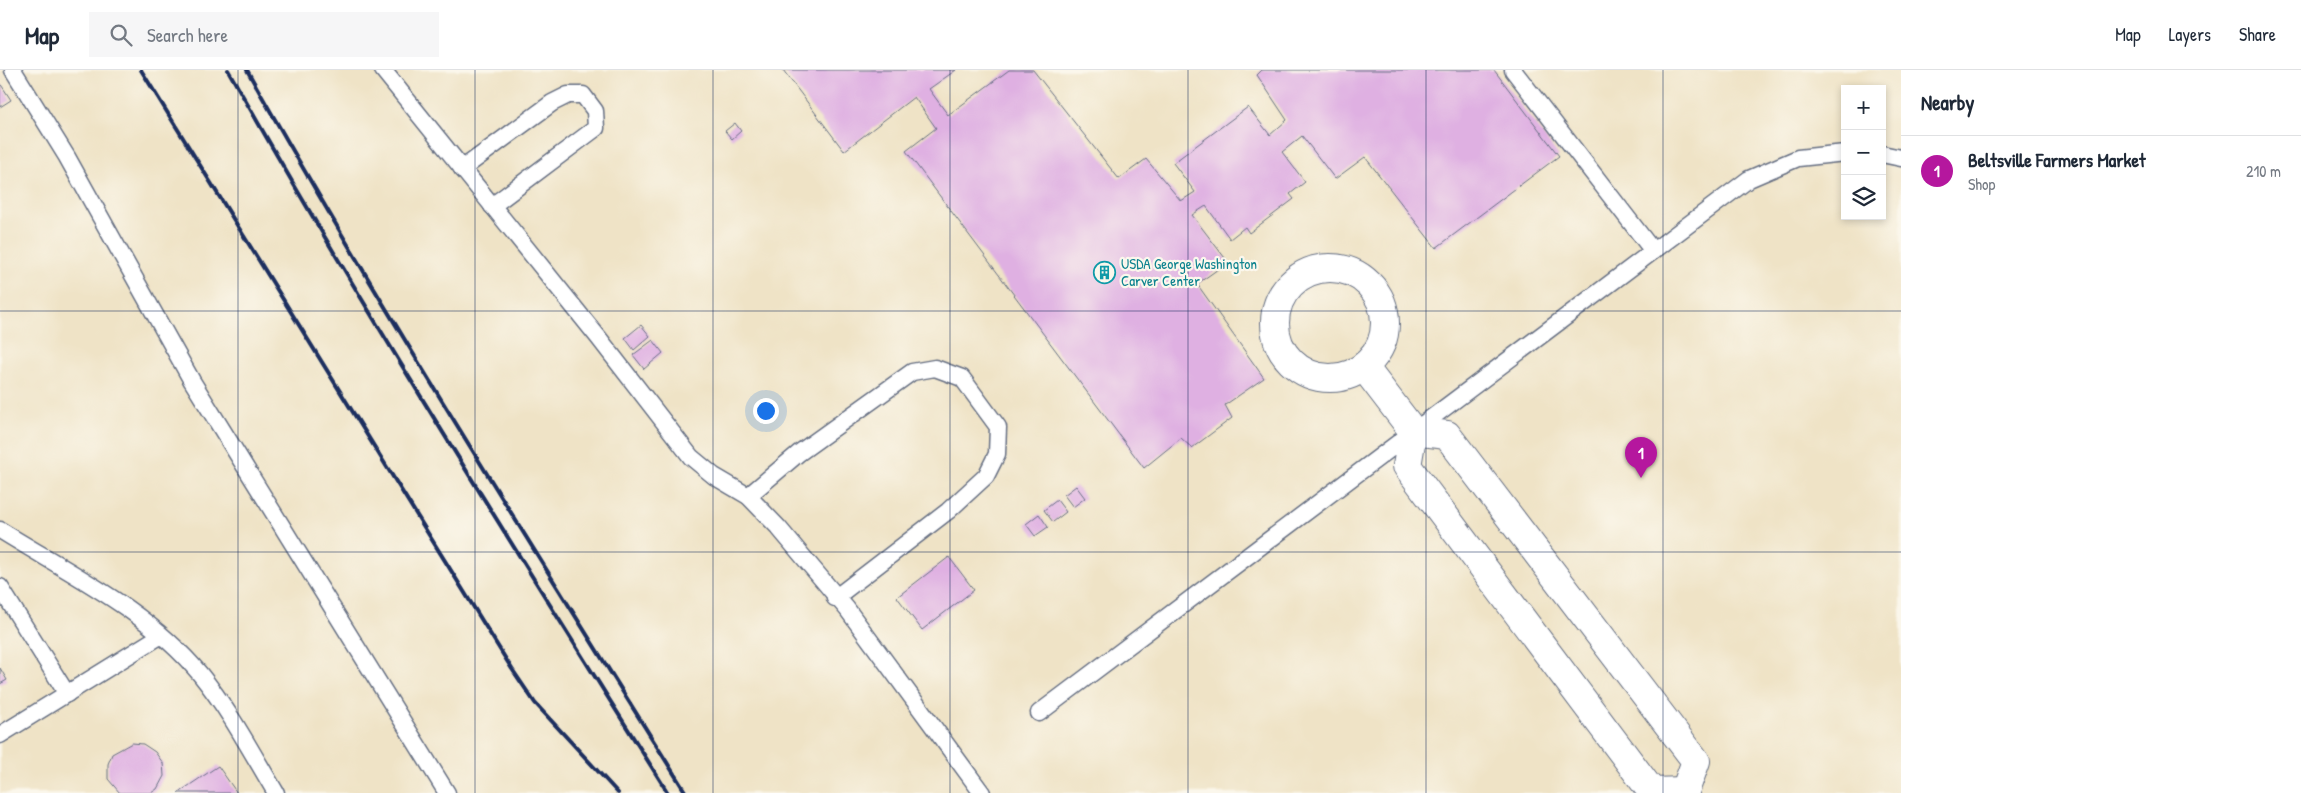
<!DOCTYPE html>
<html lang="en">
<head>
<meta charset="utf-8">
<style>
	:root { --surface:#fff; --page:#f6f6f7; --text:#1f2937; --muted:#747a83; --line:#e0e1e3; --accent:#b5179e }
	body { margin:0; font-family:"Patrick Hand",sans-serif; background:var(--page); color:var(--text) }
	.controls { position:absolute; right:15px; top:15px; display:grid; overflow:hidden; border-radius:0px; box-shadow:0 2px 8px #0003 }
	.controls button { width:45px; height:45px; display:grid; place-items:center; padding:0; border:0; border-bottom:1px solid var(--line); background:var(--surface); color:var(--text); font:25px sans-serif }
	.you { position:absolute; left:765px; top:340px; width:18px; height:18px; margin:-12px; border:4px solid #fff; border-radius:50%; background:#1a73e8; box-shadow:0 0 0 8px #1a73e833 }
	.badge { display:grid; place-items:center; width:32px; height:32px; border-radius:50%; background:var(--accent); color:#fff; font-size:16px; font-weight:700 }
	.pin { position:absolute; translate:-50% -41px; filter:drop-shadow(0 1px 2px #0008) }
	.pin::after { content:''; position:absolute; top:26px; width:18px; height:15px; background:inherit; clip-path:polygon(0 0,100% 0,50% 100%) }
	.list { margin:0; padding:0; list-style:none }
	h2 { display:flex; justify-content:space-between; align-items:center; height:65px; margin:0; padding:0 20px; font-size:21px }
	h2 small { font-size:16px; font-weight:400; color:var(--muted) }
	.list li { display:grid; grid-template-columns:32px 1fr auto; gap:15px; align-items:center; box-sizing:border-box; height:70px; padding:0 20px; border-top:1px solid var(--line) }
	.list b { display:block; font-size:19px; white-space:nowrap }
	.list p { margin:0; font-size:16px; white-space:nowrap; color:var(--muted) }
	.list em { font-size:16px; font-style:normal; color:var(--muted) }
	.icon { flex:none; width:28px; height:28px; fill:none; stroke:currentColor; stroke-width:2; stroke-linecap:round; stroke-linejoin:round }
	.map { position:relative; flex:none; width:1901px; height:723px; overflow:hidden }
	header { display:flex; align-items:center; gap:30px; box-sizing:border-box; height:70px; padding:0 25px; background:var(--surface); border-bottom:1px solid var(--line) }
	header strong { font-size:24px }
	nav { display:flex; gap:28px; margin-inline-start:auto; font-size:18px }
	.search { width:350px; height:45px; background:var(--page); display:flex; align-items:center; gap:12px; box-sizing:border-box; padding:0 18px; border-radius:0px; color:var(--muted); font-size:19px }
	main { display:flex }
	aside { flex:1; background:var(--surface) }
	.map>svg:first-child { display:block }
	.building { fill:#dfb0e2 }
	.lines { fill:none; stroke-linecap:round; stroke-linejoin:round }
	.service-casing { stroke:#656e82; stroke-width:19 }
	.minor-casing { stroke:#656e82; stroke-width:30 }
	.service { stroke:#fff; stroke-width:16 }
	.minor { stroke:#fff; stroke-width:28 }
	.rail { stroke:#1b2f5e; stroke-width:4 }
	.grid { fill:none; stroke:#1b2f5e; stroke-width:1; stroke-opacity:0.55 }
	.labels { text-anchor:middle; stroke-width:4.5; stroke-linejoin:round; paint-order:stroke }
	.culture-label { font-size:15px; fill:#0d838f; stroke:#fbf7ec; text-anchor:start }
</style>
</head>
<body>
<header>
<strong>Map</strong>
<div class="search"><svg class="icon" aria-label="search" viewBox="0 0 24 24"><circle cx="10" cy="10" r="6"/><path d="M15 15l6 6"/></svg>Search here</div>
<nav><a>Map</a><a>Layers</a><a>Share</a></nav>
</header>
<main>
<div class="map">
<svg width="1901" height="723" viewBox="0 0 1901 723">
	<rect width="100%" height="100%" fill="#fbf7ec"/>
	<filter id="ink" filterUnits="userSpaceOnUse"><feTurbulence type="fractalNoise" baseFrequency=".02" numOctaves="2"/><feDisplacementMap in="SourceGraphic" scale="10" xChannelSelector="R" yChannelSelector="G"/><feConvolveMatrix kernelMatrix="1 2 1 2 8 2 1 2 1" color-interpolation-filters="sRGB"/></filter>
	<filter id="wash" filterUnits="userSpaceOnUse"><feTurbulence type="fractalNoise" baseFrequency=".0096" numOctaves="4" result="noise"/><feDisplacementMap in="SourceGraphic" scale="20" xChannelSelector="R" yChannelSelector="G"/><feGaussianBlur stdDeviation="1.12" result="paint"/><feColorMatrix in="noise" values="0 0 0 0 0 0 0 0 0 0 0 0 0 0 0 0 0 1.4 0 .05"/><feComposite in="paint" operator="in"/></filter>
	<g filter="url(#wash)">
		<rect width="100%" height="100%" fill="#efe3c6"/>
		<g id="blocks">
			<g class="building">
				<polygon points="783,0 956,0 929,19 948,45 1009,0 1033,0 1119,109 1146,89 1181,131 1195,122 1173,93 1248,37 1270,65 1287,50 1257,5 1262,0 1494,0 1559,86 1436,178 1365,87 1335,109 1302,66 1282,82 1305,112 1290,124 1294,129 1249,163 1245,157 1230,169 1206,136 1192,145 1228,192 1197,214 1264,308 1225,335 1232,348 1192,378 1181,368 1144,398 906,81 936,58 914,27 844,81"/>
				<polygon points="0,13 11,30 0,37"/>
				<polygon points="735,53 741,61 732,69 725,61"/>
				<polygon points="641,255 650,266 634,280 625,268"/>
				<polygon points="653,270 663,283 644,299 633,285"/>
				<polygon points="1076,416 1085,428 1073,437 1064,425"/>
				<polygon points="1057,430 1066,442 1053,452 1044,440"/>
				<polygon points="1039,444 1048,457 1035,466 1026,454"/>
				<polygon points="949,487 974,520 922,560 897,527"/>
				<polygon points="0,598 7,610 0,614"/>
				<polygon points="132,673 143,674 155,682 163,693 164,706 157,719 151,723 120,723 108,709 108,694 112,684"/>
				<polygon points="218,696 237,723 178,723"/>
			</g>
		</g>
	</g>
	<g filter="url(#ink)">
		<use href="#blocks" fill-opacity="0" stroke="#656e82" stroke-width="1"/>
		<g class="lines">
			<defs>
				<g id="service">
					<polyline points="13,0 67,87 192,311 447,723"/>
					<polyline points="383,0 598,267 691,387 714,406 748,426 778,457 847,539 982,723"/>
					<polyline points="1513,0 1653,181"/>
					<polyline points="1882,84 1901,88"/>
					<polyline points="462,99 552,33 568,25 583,25 595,41 596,58 492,136"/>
					<polyline points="748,426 799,383 912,302 935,298 962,308 998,357 997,384 986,406 948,441 835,528"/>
					<path d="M 0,460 C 69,503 147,540 200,604 C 230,641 252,683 276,723"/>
					<polyline points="0,517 67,624"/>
					<polyline points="1039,643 1749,109 1798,88 1845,83"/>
					<polyline points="0,665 160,566"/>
				</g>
				<g id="minor">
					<circle cx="1330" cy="253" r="55"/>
					<polyline points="1364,297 1413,361 1407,396 1652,722 1685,721"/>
					<polyline points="1413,361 1447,365 1696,691 1685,721"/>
				</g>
			</defs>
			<use href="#service" class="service-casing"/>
			<use href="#minor" class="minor-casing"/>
			<use href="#service" class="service"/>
			<use href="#minor" class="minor"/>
			<g class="rail">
				<polyline points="141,0 512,599 535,633 618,723"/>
				<path d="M 228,0 C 367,246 518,484 668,723"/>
				<path d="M 247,0 C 385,246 537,484 686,723"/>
			</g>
		</g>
	</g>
	<path class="grid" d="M 238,0 L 238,723M 475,0 L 475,723M 713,0 L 713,723M 950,0 L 950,723M 1188,0 L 1188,723M 1426,0 L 1426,723M 1663,0 L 1663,723M 0,241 L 1901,241M 0,482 L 1901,482"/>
	<defs>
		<symbol id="building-ring" viewBox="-11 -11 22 22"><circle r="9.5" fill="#fbf7ec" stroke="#0f9aa8" stroke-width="1.5"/><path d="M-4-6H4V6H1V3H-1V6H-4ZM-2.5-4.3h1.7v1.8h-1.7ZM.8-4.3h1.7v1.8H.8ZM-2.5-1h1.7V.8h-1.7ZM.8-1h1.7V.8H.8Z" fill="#0f9aa8"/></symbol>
	</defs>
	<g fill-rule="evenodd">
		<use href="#building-ring" x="1092" y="190" width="25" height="25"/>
	</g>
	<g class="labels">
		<g class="culture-label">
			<text x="1121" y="199">USDA George Washington<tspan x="1121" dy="17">Carver Center</tspan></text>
		</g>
	</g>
</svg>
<div class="controls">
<button>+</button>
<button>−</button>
<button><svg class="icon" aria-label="layers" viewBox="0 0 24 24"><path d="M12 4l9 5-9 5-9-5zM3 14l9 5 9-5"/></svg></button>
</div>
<div class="you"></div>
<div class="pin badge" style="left:1641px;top:408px">1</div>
</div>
<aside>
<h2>Nearby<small></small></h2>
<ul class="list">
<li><span class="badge">1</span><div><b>Beltsville Farmers Market</b><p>Shop</p></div><em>210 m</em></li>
</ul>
</aside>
</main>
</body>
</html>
